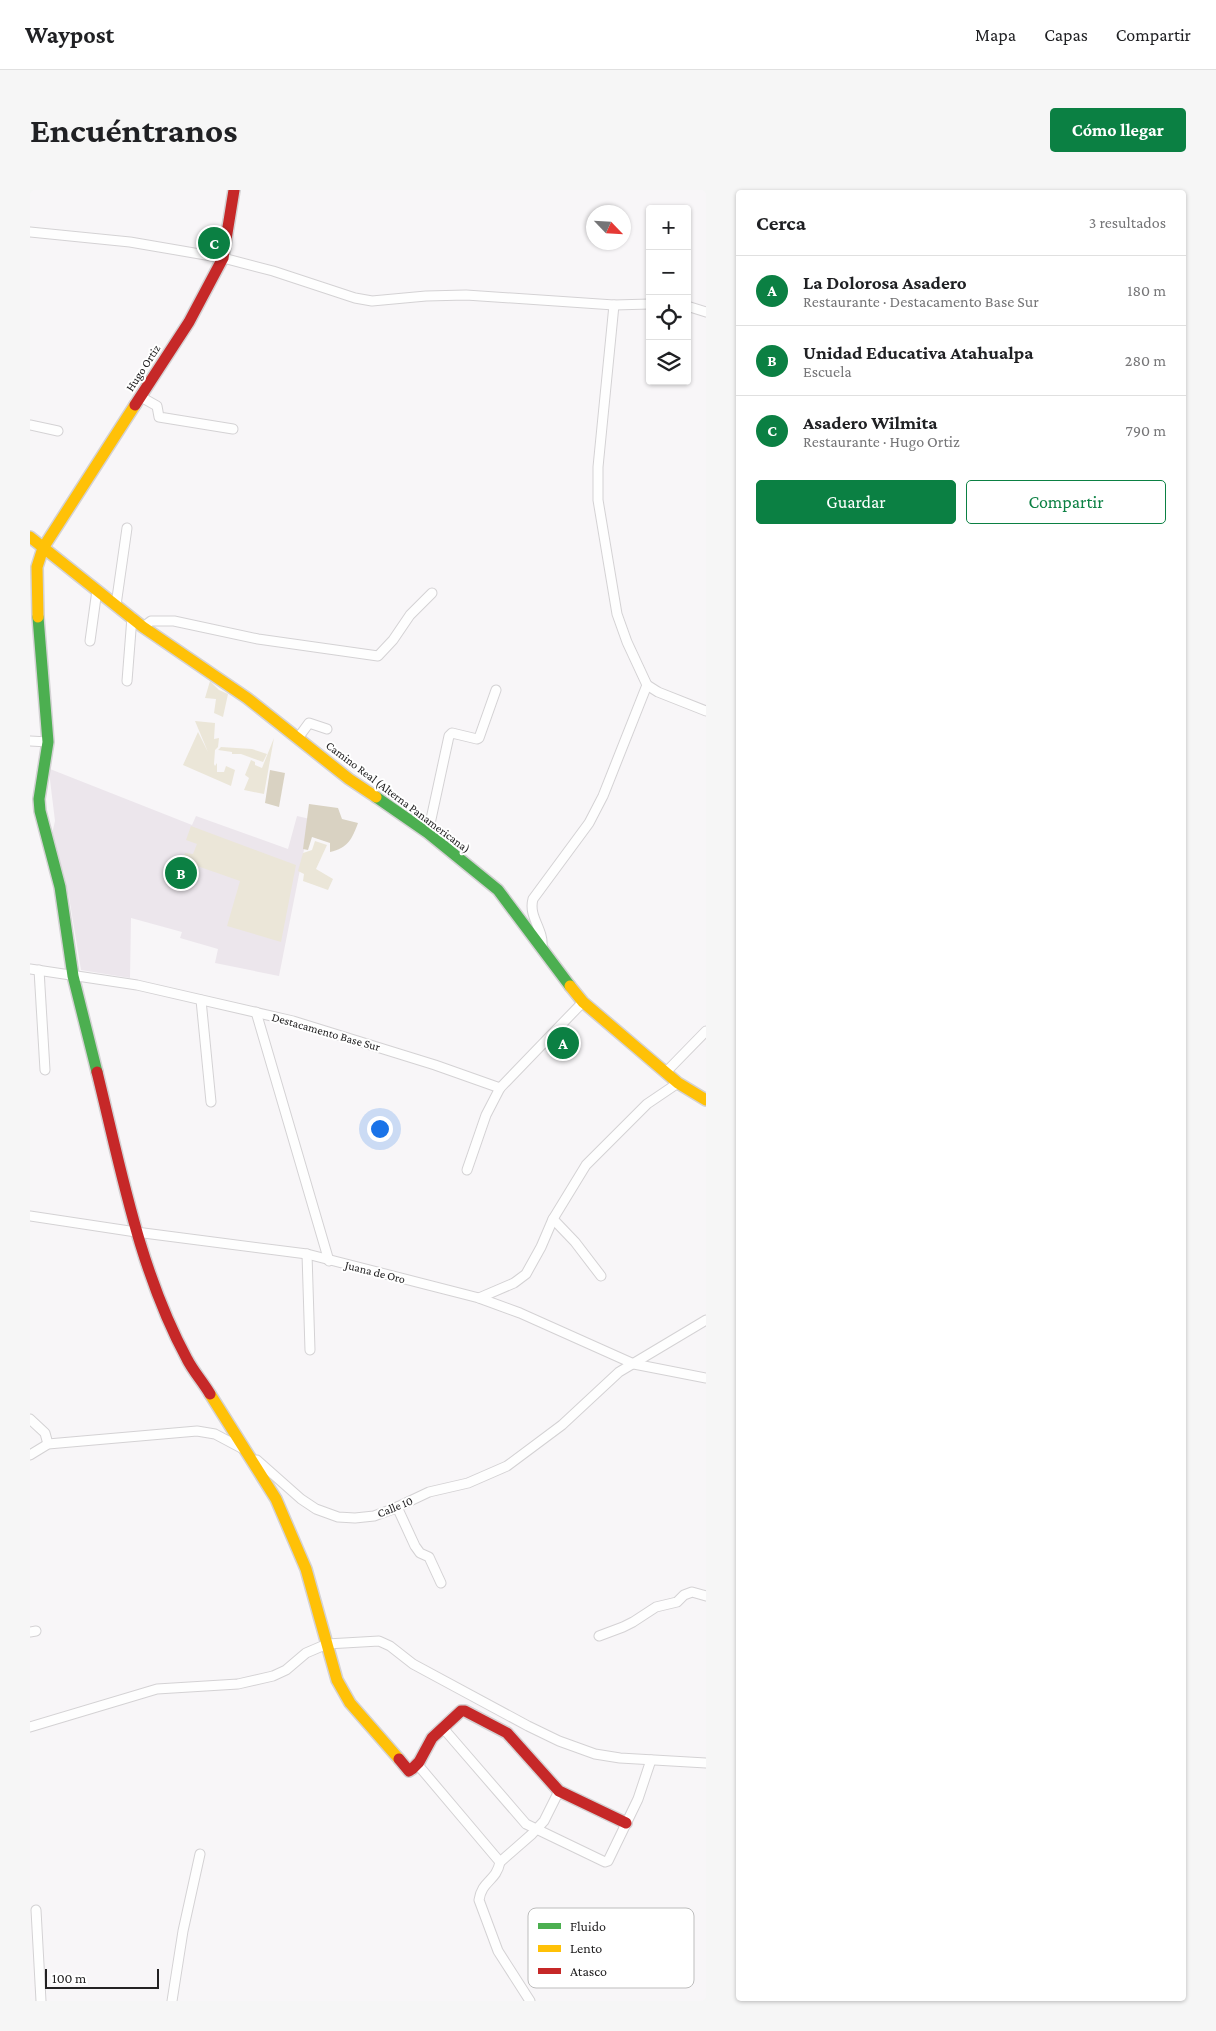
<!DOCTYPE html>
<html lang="es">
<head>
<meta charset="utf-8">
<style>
	:root { --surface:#fff; --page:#f6f6f6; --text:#202124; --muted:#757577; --line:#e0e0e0; --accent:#0b8043 }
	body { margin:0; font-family:"Crimson Pro",serif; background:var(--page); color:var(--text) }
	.controls { position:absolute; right:15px; top:15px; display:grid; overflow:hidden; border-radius:5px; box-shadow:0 1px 4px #0004 }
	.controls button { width:45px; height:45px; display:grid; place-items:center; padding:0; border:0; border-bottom:1px solid var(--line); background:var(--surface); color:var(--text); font:25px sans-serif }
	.compass { position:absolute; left:556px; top:15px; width:45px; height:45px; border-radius:50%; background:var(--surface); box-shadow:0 1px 4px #0004; rotate:115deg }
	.scale { position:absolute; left:15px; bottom:12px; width:114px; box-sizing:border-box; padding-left:5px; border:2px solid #232223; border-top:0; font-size:14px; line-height:18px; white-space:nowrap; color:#232223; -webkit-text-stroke:4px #fff; paint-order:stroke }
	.you { position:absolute; left:349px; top:938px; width:18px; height:18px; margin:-12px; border:4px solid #fff; border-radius:50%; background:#1a73e8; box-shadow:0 0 0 8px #1a73e833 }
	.badge { display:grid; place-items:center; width:32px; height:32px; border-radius:50%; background:var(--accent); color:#fff; font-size:16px; font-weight:700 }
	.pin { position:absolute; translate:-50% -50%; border:2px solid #fff; box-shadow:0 1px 5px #0006 }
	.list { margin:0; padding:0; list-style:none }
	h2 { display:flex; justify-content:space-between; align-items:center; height:65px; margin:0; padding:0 20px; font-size:21px }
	h2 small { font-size:16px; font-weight:400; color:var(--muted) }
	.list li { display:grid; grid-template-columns:32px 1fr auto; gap:15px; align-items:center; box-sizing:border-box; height:70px; padding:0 20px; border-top:1px solid var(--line) }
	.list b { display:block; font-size:19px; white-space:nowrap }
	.list p { margin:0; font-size:16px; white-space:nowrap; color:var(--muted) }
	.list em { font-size:16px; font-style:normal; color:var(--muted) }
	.actions { display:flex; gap:10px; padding:15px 20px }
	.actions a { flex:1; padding:11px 0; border:1px solid var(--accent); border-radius:5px; text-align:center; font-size:18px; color:var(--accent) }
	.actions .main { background:var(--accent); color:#fff }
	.icon { flex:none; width:28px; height:28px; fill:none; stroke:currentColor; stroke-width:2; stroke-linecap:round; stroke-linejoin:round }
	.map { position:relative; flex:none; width:676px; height:1811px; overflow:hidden; border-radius:5px }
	header { display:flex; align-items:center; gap:30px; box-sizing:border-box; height:70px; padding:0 25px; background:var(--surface); border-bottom:1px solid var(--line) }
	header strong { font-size:24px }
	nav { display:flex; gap:28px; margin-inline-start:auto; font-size:18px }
	.intro { display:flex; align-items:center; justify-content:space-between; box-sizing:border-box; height:120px; padding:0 30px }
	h1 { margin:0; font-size:35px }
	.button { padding:12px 22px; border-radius:5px; background:var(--accent); color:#fff; font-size:18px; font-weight:700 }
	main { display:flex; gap:30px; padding:0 30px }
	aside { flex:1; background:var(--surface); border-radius:5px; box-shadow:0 1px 4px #0004 }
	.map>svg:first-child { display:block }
	.built { fill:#ece6ec }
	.green { fill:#ebe6d8 }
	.forest { fill:#d9d2c2 }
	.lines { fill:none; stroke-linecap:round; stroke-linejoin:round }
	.street-casing { stroke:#d4d2d4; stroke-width:11 }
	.fast-casing { stroke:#d4d2d4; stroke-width:14 }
	.slow-casing { stroke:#d4d2d4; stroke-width:14 }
	.jam-casing { stroke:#d4d2d4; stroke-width:14 }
	.street { stroke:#fefefe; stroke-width:9 }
	.fast { stroke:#4caf50; stroke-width:11 }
	.slow { stroke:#ffc107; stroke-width:11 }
	.jam { stroke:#c62828; stroke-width:11 }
	.labels { text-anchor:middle; stroke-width:4; stroke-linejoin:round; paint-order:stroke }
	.street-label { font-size:12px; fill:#232223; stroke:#fff }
	.key { fill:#fff; stroke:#bdbdbd; stroke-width:1 }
	.key-label { font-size:14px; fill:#232223 }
</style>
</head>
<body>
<header>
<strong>Waypost</strong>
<nav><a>Mapa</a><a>Capas</a><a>Compartir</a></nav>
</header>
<div class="intro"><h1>Encuéntranos</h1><a class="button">Cómo llegar</a></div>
<main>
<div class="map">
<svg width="676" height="1811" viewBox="0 0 676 1811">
	<rect width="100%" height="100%" fill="#f8f6f8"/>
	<polygon class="built" points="20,579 162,635 166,626 258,659 267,626 280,629 249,786 185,773 188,759 150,748 152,742 101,728 100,788 51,780 39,707 22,644 25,631 20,590"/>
	<g class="green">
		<polygon points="180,491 189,500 198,504 193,527 184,523 186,509 175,508"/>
		<polygon points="165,531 185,533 184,549 189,548 188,557 185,560 184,574 185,576 187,573 187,582 194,582 196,576 205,580 201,596 153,575 168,542 178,562"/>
		<polygon points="244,548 234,604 214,600 219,588 215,585 221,570 225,572 225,575 232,578"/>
		<polygon points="191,557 222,559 237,564 233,572 211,564 202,564 202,562 188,560"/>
		<polygon points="161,636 266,675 251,752 197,736 210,691 153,671 155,663 163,664 167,654 156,650"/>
		<polygon points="285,651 297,655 286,679 303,689 298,700 273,691 274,684 268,681 273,663 282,660"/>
	</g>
	<g class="forest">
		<polygon points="240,580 255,583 249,617 235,613"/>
		<path d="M 279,614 L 308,618 L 312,629 L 328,633 C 322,649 318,658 300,662 L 300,653 L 282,647 L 278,660 L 273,659 Z"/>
	</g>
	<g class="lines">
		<defs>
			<g id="street">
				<polyline points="0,42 100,52 193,68 243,81 325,108 342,111 396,106 436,105 584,115 620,114"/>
				<polyline points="657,116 676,122"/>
				<polyline points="111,207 127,216 129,227 203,239"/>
				<polyline points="0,235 28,241"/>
				<polyline points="86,415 97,338"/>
				<polyline points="113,437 121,431 144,431 228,449 348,466 363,450 380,425 402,403"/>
				<polyline points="60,451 67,400"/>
				<polyline points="97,491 102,427"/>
				<polyline points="617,495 628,502 676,521"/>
				<polyline points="268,548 279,533 297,539"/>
				<polyline points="0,551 18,552"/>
				<polyline points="398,643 419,546 422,543 447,549 449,548 466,500"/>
				<path d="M 512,757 C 514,739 498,727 503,709 L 559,633 L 573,606 L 617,495 L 597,452 L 587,424 L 568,310 L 568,277 L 584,115"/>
				<polyline points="0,779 107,795 263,831 405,875 470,898 553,812"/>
				<polyline points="9,780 15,880"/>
				<polyline points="171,810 181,912"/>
				<polyline points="226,822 299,1071"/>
				<polyline points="636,882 676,841"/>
				<polyline points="437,980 456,925 470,898"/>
				<polyline points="0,1026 106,1042 277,1064 449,1108 490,1123 604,1174 676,1188"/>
				<polyline points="523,1029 545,1052 571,1086"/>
				<polyline points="277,1064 280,1160"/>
				<polyline points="449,1108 484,1093 496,1084 511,1057 523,1029 556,975 617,914 648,893"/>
				<polyline points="0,1229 15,1243 18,1254"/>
				<polyline points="0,1265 18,1254 167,1241 185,1244 215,1260"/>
				<polyline points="227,1270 271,1309 286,1319 308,1327 325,1328 344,1326 363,1319 399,1302 438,1293 477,1276 532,1235 589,1182 676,1130"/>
				<polyline points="367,1317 385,1356 390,1363 399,1367 411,1393"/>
				<polyline points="0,1442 6,1441"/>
				<polyline points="569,1446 593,1437 603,1432 626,1417 647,1412 654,1405 662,1402 676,1406"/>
				<polyline points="0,1537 127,1499 208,1494 243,1486 256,1480 276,1463 297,1454 349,1451 360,1456 383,1474 498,1536 529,1551 565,1564 590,1568 676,1573"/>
				<polyline points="413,1538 496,1634 575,1672 578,1671 608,1609 621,1570"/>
				<path d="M 388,1575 L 470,1672 C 466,1692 452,1690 449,1710 L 468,1761 L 500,1811"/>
				<polyline points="470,1672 502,1644 514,1631 529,1601"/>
				<polyline points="6,1720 11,1811"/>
				<polyline points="142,1811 153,1741 170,1664"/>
			</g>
			<g id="fast">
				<polyline points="8,427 18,552 9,609 10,621 30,697 43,786 67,882"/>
				<polyline points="346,607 398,643 468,700 540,796"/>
			</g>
			<g id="slow">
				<polyline points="0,347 113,437 217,508 319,589 346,607"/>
				<polyline points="8,427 7,377 13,358 105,215"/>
				<polyline points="540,796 553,812 648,893 676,910"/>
				<polyline points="180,1204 246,1309 276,1379 307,1490 320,1513 369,1569"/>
			</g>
			<g id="jam">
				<polyline points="105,215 159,132 193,68 204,0"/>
				<path d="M 67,882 C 91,979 109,1080 157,1169 C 163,1181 173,1192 180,1204"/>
				<polyline points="369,1569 379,1581 382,1579 389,1572 402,1548 431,1521 435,1521 477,1543 529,1601 596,1633"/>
			</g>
		</defs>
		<use href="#street" class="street-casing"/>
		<use href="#fast" class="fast-casing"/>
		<use href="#slow" class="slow-casing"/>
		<use href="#jam" class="jam-casing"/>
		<use href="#street" class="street"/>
		<use href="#fast" class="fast"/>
		<use href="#slow" class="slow"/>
		<use href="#jam" class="jam"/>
	</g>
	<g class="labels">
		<g class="street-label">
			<text transform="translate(113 178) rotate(-57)" y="4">Hugo Ortiz</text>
			<text transform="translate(368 607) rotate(37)" y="4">Camino Real (Alterna Panamericana)</text>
			<text transform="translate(296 842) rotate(16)" y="4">Destacamento Base Sur</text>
			<text transform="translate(345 1082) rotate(14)" y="4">Juana de Oro</text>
			<text transform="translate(365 1317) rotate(-22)" y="4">Calle 10</text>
		</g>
	</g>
	<rect x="498" y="1718" width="166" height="80" rx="8" class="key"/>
	<rect x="508" y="1733" width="23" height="6" fill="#4caf50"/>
	<rect x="508" y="1755" width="23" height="7" fill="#ffc107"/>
	<rect x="508" y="1778" width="23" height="6" fill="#c62828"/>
	<g class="key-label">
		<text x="540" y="1741">Fluido</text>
		<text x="540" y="1763">Lento</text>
		<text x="540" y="1786">Atasco</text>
	</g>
</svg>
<div class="controls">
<button>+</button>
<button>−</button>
<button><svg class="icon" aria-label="locate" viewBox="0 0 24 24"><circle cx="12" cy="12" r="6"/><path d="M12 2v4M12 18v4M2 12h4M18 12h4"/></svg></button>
<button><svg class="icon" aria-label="layers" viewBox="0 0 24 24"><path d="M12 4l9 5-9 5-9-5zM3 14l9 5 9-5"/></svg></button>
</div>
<svg class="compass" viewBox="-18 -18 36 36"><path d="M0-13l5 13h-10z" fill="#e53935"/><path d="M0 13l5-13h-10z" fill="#757577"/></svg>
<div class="scale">100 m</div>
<div class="you"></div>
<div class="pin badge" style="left:533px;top:853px">A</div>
<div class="pin badge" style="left:151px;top:683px">B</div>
<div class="pin badge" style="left:184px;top:53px">C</div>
</div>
<aside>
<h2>Cerca<small>3 resultados</small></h2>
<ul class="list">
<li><span class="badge">A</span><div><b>La Dolorosa Asadero</b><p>Restaurante · Destacamento Base Sur</p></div><em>180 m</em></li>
<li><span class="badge">B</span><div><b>Unidad Educativa Atahualpa</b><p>Escuela</p></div><em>280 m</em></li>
<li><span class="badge">C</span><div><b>Asadero Wilmita</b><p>Restaurante · Hugo Ortiz</p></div><em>790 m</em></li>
</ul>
<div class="actions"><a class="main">Guardar</a><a>Compartir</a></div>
</aside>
</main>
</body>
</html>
